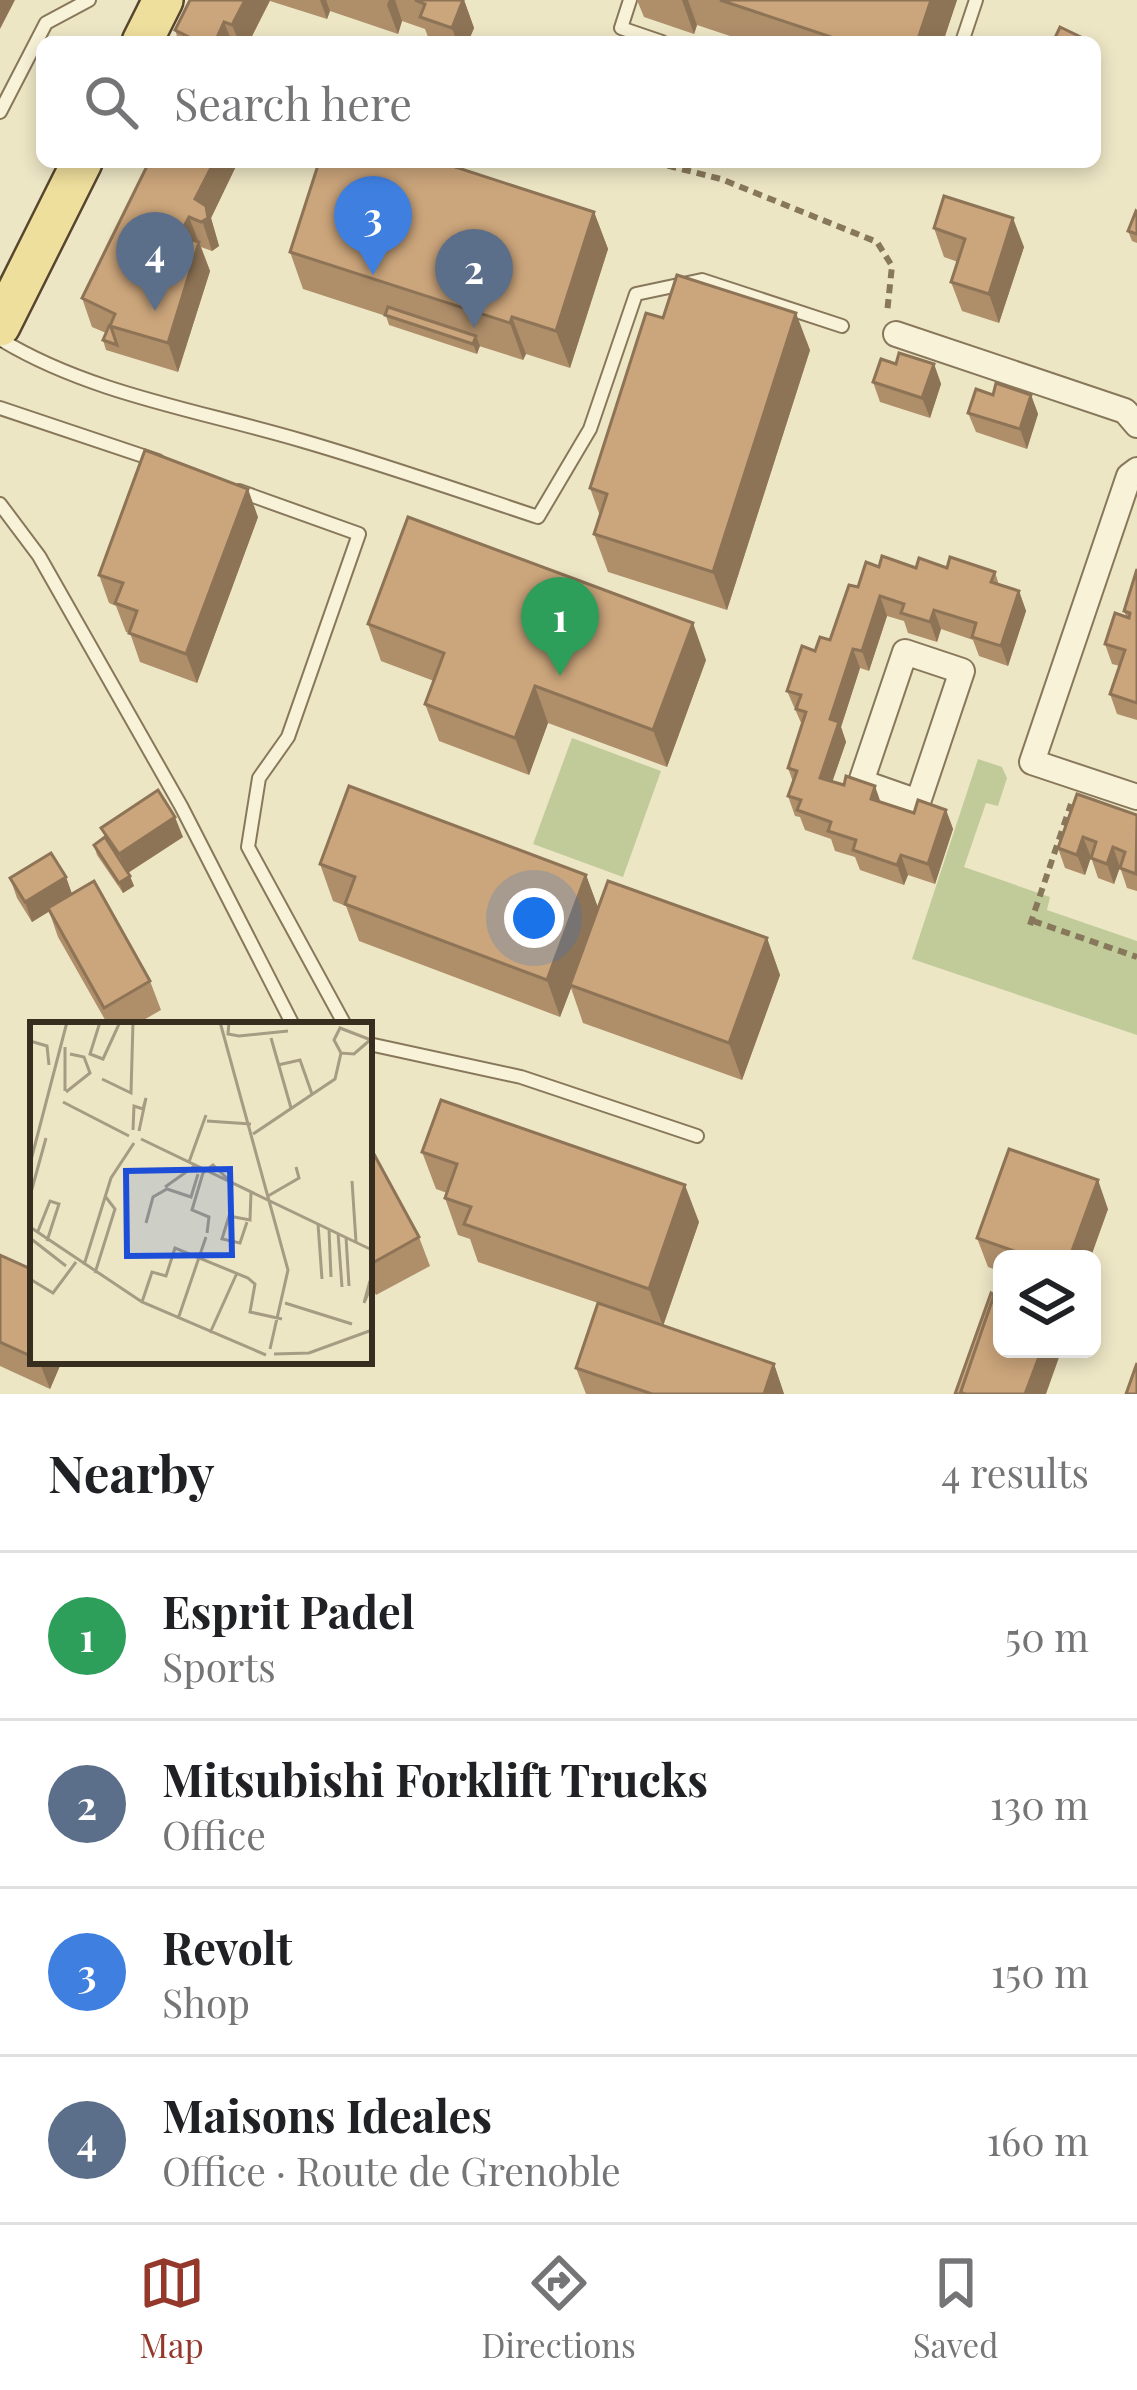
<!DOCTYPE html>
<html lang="en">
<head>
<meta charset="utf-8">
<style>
	:root { --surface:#fff; --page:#f2f2f2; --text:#202124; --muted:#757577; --line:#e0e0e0; --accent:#95382c }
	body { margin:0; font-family:"Playfair Display",serif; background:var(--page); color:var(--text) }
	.controls { position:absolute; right:36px; bottom:36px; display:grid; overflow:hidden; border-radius:18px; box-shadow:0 6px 18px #0003 }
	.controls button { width:108px; height:108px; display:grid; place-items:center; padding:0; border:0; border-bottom:3px solid var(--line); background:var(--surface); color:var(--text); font:60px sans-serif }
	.you { position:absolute; left:534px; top:918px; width:42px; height:42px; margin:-30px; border:9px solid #fff; border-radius:50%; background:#1a73e8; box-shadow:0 0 0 18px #1a73e833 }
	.badge { display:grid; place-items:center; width:78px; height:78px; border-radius:50%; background:var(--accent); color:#fff; font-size:39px; font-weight:700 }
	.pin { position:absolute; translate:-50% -99px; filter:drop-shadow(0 3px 6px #0008) }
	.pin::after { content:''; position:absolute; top:63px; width:42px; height:36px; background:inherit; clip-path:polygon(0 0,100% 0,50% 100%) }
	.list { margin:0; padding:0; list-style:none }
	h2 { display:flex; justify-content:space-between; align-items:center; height:156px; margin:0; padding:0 48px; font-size:51px }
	h2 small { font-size:39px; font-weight:400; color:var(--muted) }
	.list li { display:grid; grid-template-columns:78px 1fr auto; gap:36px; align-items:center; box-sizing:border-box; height:168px; padding:0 48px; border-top:3px solid var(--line) }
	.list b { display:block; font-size:45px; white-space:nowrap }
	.list p { margin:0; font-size:39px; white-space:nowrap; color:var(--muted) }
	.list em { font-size:39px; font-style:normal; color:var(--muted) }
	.icon { flex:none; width:66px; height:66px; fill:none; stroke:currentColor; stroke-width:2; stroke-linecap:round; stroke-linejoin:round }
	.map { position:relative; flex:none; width:1137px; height:1394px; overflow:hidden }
	.search { position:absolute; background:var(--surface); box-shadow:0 6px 18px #0003; left:36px; right:36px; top:36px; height:132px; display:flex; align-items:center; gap:30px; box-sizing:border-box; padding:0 42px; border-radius:18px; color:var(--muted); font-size:45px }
	.sheet { height:828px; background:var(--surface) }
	nav { display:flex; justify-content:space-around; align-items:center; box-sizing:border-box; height:168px; border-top:3px solid var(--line); background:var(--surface); font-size:33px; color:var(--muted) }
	nav a { display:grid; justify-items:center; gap:6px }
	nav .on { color:var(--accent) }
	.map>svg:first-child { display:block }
	.green { fill:#c0cb99 }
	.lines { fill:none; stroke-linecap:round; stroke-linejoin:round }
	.lane-casing { stroke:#88785b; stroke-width:16 }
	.street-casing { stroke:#88785b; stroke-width:28 }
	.primary-casing { stroke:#56462f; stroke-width:44 }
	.path { stroke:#88785b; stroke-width:6; stroke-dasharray:9 6; stroke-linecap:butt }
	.lane { stroke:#f8f2d8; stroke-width:12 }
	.street { stroke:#f8f2d8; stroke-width:24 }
	.primary { stroke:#efdf9d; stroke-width:39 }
	.wall { fill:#af8e6a }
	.shaded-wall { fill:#8e7456 }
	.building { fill:#cba57b; stroke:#8e7456; stroke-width:3 }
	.inset-road { fill:none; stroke:#a59c83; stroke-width:3 }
	.view { fill:#1d4ed8; fill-opacity:0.15; stroke:#1d4ed8; stroke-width:6 }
	.inset-edge { fill:none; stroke:#382e1f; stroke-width:6 }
</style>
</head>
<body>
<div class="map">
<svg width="1137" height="1394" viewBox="0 0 1137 1394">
	<rect width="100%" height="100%" fill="#ede6c5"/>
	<g class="green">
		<polygon points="572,738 661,771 623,877 533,844"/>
		<polygon points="978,759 1002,767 1007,778 998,806 986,803 964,867 1050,897 1047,910 1137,941 1137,1035 912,959"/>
	</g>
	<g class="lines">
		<defs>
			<g id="lane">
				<polyline points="630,0 621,28 662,42"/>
				<polyline points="962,42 976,0"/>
				<polyline points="0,112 46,23 89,0"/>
				<path d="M 0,339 C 90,394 202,411 303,441 C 382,464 460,491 538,517 L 590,429 L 636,294 L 702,280 L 842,326"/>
				<polyline points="0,408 158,461"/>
				<polyline points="239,491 359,534 288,737 259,778 248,847 345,1025"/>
				<polyline points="0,504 39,556 181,806 293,1025"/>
				<polyline points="369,1044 521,1077 697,1136"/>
			</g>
			<g id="street">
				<polyline points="896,334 1125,411 1137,425"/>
				<polyline points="1137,470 1129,476 1032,762 1137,797"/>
				<polygon points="905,652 962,671 918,802 861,782"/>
			</g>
			<g id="primary">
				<polyline points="142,42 163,0"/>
				<polyline points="0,326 82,162"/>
			</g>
		</defs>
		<use href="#lane" class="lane-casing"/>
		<use href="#street" class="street-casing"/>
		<use href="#primary" class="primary-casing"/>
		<g class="path">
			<polyline points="653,162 721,179 877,242 892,266 887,313"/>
			<polyline points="1033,921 1137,957"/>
			<polyline points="1030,925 1071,804"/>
		</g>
		<use href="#lane" class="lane"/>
		<use href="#street" class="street"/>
		<use href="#primary" class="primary"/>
	</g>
	<g class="wall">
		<polygon points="190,0 395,0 395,2 395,0 464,0 474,28 468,42 430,42 425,29 402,21 398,34 330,11 327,19 270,1 249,42 179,42 175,30"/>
		<polygon points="637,0 957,0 943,42 748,42 697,25 694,34 644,17"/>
		<polygon points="149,162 238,162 211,218 219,246 212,251 201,247 210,271 178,372 106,350 103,340 106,333 92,327 82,298"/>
		<polygon points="594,212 608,249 570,368 526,354 523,360 479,346 477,354 389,325 386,316 303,289 290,252"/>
		<polygon points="1137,212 1137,243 1132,241 1128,231"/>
		<polygon points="934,228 1024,247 999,323 962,311 951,282 958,262 944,257"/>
		<polygon points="663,318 810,350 727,610 608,572 594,534 600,516 590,488"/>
		<polygon points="896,364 934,364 941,384 930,418 880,402 873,382"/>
		<polygon points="993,395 1031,395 1038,414 1027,449 976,432 968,413"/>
		<polygon points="258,517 197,683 140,662 130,633 126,632 116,606 109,603 99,575"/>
		<polygon points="879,567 947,568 995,572 999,585 1019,591 1026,611 1008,666 979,656 973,640 941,629 937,642 908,633 904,621 887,616 869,671 860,668 841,727 846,742 832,782 881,802 914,813 946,810 953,829 935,884 908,875 904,885 860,870 855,857 835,851 831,839 805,830 800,817 795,816 788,796 793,782 788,768 802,725 787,691 815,651 830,640 858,587"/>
		<polygon points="1137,569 1137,720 1117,714 1110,694 1120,666 1112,664 1105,644 1126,616 1124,611"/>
		<polygon points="368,624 706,660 667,767 548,723 529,775 439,741 425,704 434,681 381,661"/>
		<polygon points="1137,815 1137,891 1127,888 1120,867 1114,884 1098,878 1091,857 1085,875 1065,868 1058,848"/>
		<polygon points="101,828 183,837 128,873 134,886 123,893 97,855 94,845 105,837"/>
		<polygon points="320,864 586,875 598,908 767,938 780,975 742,1080 583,1023 571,988 560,1017 359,941 346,906 333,901"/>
		<polygon points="66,877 72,894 150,981 161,1010 135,1025 108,1025 58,937 49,911 32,922 17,898 10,878"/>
		<polygon points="369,1145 419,1237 430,1266 376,1295 369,1282"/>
		<polygon points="422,1152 699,1222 663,1326 774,1364 784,1394 586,1394 576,1368 598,1303 478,1262 470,1239 458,1235 445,1198 447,1193 436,1189"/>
		<polygon points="1108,1209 1090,1259 1002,1259 1002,1272 988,1267 977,1238"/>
		<polygon points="0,1255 33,1270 33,1361 62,1361 50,1389 0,1366"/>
	</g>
	<g class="shaded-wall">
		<polygon points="0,0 15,0 0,29"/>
		<polygon points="245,0 270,0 249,42 239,42 232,25"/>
		<polygon points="320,0 326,0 330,11 327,19"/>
		<polygon points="389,0 395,0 402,21 398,34 387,5"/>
		<polygon points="464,0 474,28 468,42 457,42 452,28"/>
		<polygon points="682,0 688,0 697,25 694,34"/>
		<polygon points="931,0 957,0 943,42 917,42"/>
		<polygon points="224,22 232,42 215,42"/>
		<polygon points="214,162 238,162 211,218 219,246 212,251 195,199"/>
		<polygon points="594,212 608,249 570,368 556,331"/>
		<polygon points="189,217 210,271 178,372 168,343 179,236"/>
		<polygon points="1013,218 1024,247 999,323 989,294"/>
		<polygon points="796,313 810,350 727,610 713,572"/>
		<polygon points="512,317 526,354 523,360 510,323"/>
		<polygon points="476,336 480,346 477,354 473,344"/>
		<polygon points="934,364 941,384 930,418 922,398"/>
		<polygon points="1031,395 1038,414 1027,449 1020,429"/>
		<polygon points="248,489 258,517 197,683 186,654"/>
		<polygon points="1019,591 1026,611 1008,666 1001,646"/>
		<polygon points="880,596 887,616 869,671 862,651"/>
		<polygon points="934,610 941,629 937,642 930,622"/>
		<polygon points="693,623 706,660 667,767 653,730"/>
		<polygon points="853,649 860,668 841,727 846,742 827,797 820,778 830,719"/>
		<polygon points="535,686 548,723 529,775 515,738"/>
		<polygon points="875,786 882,806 871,799"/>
		<polygon points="946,810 953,829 935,884 928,864"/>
		<polygon points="175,817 183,837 126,874 119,854"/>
		<polygon points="1083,837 1091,857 1085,875 1077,855"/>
		<polygon points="1113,847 1120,867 1114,884 1107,864"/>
		<polygon points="901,855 908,875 904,885 897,865"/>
		<polygon points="586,875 600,913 560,1017 547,980"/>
		<polygon points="130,876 134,886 123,893 119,883"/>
		<polygon points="66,877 73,897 32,922 25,902"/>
		<polygon points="767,938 780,975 742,1080 729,1043"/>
		<polygon points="1098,1180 1108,1209 1090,1259 1069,1259"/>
		<polygon points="685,1185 699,1222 663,1326 649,1289"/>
		<polygon points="1042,1349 1062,1349 1046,1394 1025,1394"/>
		<polygon points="39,1361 62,1361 50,1389"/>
		<polygon points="774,1364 784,1394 764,1394"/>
	</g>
	<g class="building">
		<polygon points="190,0 245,0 232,25 224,22 215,42 199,42 175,30"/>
		<polygon points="415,0 463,0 452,28 420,17 425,4"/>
		<polygon points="720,0 931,0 917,42 846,42"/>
		<polygon points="1060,27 1087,40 1086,42 1053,42"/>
		<polygon points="149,162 214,162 195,199 206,206 208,218 201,222 189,217 179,236 199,242 168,343 110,326 115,314 82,298"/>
		<polygon points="319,162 440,162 594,212 556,331 512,317 510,323 290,252"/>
		<polygon points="944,196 1013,218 989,294 951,282 965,239 934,228"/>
		<polygon points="1136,211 1137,212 1137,234 1128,231"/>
		<polygon points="677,275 796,313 713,572 594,534 607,494 590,488 646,313 663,318"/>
		<polygon points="388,307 476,336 473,344 385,315"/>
		<polygon points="109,326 111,327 117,345 103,340"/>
		<polygon points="899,353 934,364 922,398 873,382 881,359 896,364"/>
		<polygon points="996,383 1031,395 1020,429 968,413 976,389 993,395"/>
		<polygon points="145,450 248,489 186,654 129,633 137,611 115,603 123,583 99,575"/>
		<polygon points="408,517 693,623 653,730 535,686 515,738 425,704 444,653 368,624"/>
		<polygon points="882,556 916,568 919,558 947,568 950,557 995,572 991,582 1019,591 1001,646 972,637 976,623 934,610 930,622 901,613 904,604 880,596 862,651 853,649 830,719 839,722 820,778 844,785 846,776 875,786 871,799 914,813 918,800 946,810 928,864 901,855 897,865 853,850 856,840 828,831 831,822 797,810 801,800 788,796 797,771 788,768 806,712 796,709 801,695 787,691 802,646 815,651 820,637 830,640 849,585 858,587 866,562 879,567"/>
		<polygon points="1137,569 1137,703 1110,694 1125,650 1105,644 1115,613 1129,618 1130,613 1124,611"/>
		<polygon points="349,786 586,875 547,980 345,904 355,877 320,864"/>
		<polygon points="158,790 175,817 119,854 101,828"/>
		<polygon points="1077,794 1137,815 1136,874 1120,868 1125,852 1113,847 1107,864 1091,858 1096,842 1083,837 1077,855 1058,848"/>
		<polygon points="105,837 130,876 119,883 94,845"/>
		<polygon points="51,853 66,877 25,902 10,878"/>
		<polygon points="94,881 150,981 104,1008 48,908"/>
		<polygon points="608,881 767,938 729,1043 570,985"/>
		<polygon points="441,1100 685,1185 649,1289 464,1224 471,1207 445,1198 457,1164 422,1152"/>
		<polygon points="369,1145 419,1237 369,1265"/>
		<polygon points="1009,1149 1098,1180 1069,1259 1037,1259 977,1238"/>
		<polygon points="0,1255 33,1270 33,1357 0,1342"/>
		<polygon points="996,1288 1002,1290 1002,1349 1042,1349 1025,1394 965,1394 960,1392"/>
		<polygon points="991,1293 994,1295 960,1394 955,1394"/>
		<polygon points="598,1303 774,1364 764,1394 652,1394 576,1368"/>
		<polygon points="1137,1363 1137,1394 1126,1394"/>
	</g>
	<g transform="translate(30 1022)">
		<rect width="342" height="342" fill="#ede6c5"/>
		<path class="inset-road" d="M 70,0 L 60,32 L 73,37 L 90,0M 190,0 L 258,248 L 240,327M 199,0 L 198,12 L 209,14 L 258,9M 241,16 L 261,86M 0,19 L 17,24 L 19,43M 311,31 L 304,18 L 310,6 L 341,18M 248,43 L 270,38 L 282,72M 72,57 L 101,71 L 103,0M 35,69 L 35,25M 36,70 L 60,51 L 54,35 L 40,32M 33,80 L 99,114M 177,99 L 221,102M 103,108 L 104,84 L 113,87 L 116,76 L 109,109M 223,112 L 305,57 L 311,31 L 324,32 L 340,18M 111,117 L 342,228M 159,140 L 176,93M 0,142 L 37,0M 322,159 L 326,220M 135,165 L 166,143M 0,174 L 16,116M 238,174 L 269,156 L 266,145M 217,200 L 210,221 L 192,217 L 199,194 L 220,198 L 221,170M 116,201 L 123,175 L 137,167 L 161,175 L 168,152M 288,202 L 292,257M 0,205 L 112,280 L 236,333M 299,207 L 301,255M 8,209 L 20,179 L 29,182 L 17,219M 177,211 L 179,195 L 162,188 L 173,151 L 183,143 L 201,160M 308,211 L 312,265M 316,215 L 319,264M 0,216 L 36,244M 54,243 L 81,156 L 104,121M 65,251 L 85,187 L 75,174M 0,257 L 23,271 L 46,240M 340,259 L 334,281 L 340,267M 112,280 L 122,250 L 136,254 L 145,226 L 218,256 L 225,262 L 220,290 L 252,297M 255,281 L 322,302M 148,297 L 176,215M 180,311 L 207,251M 244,332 L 279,331 L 342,308"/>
		<path class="view" d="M 200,147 L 202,233 L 97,234 L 96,149 Z"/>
		<rect width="342" height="342" class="inset-edge"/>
	</g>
</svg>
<div class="controls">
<button><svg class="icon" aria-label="layers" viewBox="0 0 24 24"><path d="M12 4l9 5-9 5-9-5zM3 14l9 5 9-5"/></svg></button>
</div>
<div class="you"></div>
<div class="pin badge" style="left:560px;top:676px;background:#2e9e5b">1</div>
<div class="pin badge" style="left:474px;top:328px;background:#5c6f8a">2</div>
<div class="pin badge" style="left:373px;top:275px;background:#3f7fe0">3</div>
<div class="pin badge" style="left:155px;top:311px;background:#5c6f8a">4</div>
<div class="search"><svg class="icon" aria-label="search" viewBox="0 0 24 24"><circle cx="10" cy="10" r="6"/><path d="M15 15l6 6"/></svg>Search here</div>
</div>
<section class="sheet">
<h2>Nearby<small>4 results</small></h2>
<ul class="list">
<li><span class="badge" style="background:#2e9e5b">1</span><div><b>Esprit Padel</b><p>Sports</p></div><em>50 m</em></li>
<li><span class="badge" style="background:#5c6f8a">2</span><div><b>Mitsubishi Forklift Trucks</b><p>Office</p></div><em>130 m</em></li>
<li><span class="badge" style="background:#3f7fe0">3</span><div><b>Revolt</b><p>Shop</p></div><em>150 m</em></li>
<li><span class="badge" style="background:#5c6f8a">4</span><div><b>Maisons Ideales</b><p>Office · Route de Grenoble</p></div><em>160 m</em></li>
</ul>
</section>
<nav>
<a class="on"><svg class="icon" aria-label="map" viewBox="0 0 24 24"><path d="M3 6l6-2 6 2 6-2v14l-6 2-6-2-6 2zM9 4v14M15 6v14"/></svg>Map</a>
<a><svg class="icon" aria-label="directions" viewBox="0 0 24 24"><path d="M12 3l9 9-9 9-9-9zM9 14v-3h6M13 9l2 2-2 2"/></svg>Directions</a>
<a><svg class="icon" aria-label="saved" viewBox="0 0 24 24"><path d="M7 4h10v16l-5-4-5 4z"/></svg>Saved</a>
</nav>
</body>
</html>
